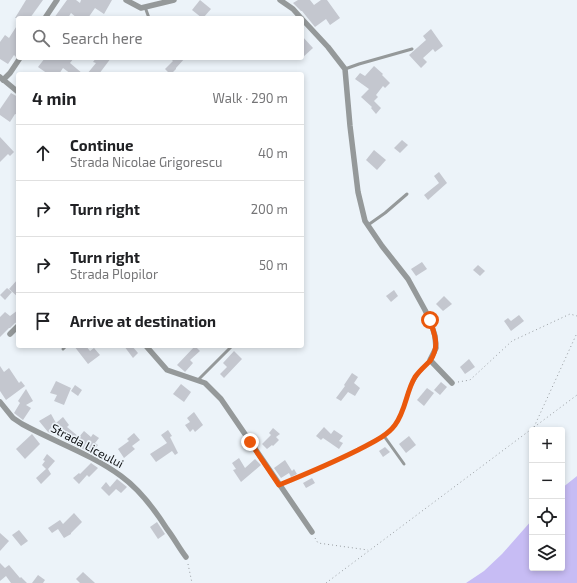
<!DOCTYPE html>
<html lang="en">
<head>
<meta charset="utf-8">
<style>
	:root { --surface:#fff; --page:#f2f2f2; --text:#202124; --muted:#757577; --line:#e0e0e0 }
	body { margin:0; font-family:"Exo 2",sans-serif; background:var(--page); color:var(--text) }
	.controls { position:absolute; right:12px; bottom:12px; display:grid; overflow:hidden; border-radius:4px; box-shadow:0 2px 6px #0003 }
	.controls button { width:36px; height:36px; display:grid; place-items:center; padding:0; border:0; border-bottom:1px solid var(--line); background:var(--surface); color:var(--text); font:20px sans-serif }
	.stop { position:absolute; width:12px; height:12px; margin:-9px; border:3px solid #ea580c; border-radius:50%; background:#fff }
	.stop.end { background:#ea580c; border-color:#fff; box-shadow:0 1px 4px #0008 }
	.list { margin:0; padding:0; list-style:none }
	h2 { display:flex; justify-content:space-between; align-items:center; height:52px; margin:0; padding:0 16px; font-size:17px }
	h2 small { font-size:13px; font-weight:400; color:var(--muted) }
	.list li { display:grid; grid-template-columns:26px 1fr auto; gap:12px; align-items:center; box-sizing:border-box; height:56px; padding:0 16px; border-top:1px solid var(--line) }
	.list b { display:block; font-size:15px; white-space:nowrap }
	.list p { margin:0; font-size:13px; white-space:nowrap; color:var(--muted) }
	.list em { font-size:13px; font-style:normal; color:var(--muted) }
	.icon { flex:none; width:22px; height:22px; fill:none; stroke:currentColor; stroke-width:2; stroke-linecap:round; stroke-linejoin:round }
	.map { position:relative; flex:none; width:577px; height:583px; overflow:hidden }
	.search { position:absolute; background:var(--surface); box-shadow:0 2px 6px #0003; left:16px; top:16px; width:288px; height:44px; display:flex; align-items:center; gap:10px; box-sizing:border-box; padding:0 14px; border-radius:4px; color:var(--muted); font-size:15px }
	.panel { position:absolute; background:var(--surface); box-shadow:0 2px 6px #0003; left:16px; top:72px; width:288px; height:276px; border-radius:4px }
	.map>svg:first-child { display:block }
	.green { fill:#c7bcf4 }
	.building { fill:#c4c7cf }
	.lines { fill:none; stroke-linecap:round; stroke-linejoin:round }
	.path { stroke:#979ca0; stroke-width:1; stroke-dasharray:1 3; stroke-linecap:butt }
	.service { stroke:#95999a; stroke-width:3 }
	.minor { stroke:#95999a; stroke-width:5.5 }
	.route { stroke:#ea580c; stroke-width:5 }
	.labels { text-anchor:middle; stroke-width:3.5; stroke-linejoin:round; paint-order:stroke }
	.street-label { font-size:12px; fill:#0e1012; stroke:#ecf3f9 }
</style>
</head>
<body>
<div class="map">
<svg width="577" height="583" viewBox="0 0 577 583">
	<rect width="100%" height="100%" fill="#ecf3f9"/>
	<polygon class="green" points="577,476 577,583 466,583 484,571 502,554 532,520 532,568 562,568 562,488"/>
	<g class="building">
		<polygon points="26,0 43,0 30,18 15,18"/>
		<polygon points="67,0 76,0 80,3 81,0 112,0 104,14 95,8 88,18 77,18 71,13 68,18 54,18"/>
		<polygon points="200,0 211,9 203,18 202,18 192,10"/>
		<polygon points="298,0 310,0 314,5 321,0 327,0 340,18 330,25 326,19 315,27 302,11 301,11 293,3"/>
		<polygon points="18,24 18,54 16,57 14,55 8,64 0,59 0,42 5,35 9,38"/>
		<polygon points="431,29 443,46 435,52 433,49 423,58 427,62 421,68 409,55 426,40 423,36"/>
		<polygon points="302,36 313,48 302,58"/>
		<polygon points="45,58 74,58 70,63 83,74 71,74 63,68 59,74 48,74 38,67"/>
		<polygon points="96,58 111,58 99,74 87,74 96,63 93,62"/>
		<polygon points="170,58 185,58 176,68 176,69 171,74 170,74 165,69 173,61"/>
		<polygon points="374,66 383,74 382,75 390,83 385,88 383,86 376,95 378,97 374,101 381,108 376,114 371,108 372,107 361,97 369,89 355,79 360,73 365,76"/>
		<polygon points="11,93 18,97 18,115 15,114 10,122 0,115 0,109"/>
		<polygon points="0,137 14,152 10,156 8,154 0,162"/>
		<polygon points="402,140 408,145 400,153 394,148"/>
		<polygon points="374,150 386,160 377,170 366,160"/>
		<polygon points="439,172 447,183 428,200 424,195 439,183 434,176"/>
		<polygon points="422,262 427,269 416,276 411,269"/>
		<polygon points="478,265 485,271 480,276 473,270"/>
		<polygon points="18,279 18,297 9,289"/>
		<polygon points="7,288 12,292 5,300 0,295"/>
		<polygon points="394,290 398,296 391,302 386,296"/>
		<polygon points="444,296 452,304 443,311 436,304"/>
		<polygon points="18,310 18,322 15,323 10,328 9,328 0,337 0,317 5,312 10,316"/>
		<polygon points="519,315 524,321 511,331 504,321 508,318 511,321"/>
		<polygon points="74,346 86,346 90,351 94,348 100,355 88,364"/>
		<polygon points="124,346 132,346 138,353 133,358"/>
		<polygon points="195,346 200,351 190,360 193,363 185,372 184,371 177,365"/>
		<polygon points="234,351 242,359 224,378 220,374 227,367 223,363"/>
		<polygon points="469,359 475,367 465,374 460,367"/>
		<polygon points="0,366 4,372 9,368 19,383 21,381 25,386 6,400 0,391"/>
		<polygon points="352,373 358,377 354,383 360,388 355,396 348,392 341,401 336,398 345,386 344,385"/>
		<polygon points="56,381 71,388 64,405 54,401 57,395 50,393"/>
		<polygon points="441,382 447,387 440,395 434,390"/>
		<polygon points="181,384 191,392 184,402 173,394"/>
		<polygon points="75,385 82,390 78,396 71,391"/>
		<polygon points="427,388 434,393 424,406 417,400"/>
		<polygon points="26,389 33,401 26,405 31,408 23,420 14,413 20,403 18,401"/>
		<polygon points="194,412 203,425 195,432 193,429 190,432 185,425 190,422 187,418"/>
		<polygon points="51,414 56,423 63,417 69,425 67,427 79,437 84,431 91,437 93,434 99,438 95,443 98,445 91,453 79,447 75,444 74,445 66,441 62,437 60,438 58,437 54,433 52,434 48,432 39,421"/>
		<polygon points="324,427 331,434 334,430 343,436 339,441 343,443 339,449 323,438 321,440 316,436"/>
		<polygon points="273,428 280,434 276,437 279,440 273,446 272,445 267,449 262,444 271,435 269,433"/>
		<polygon points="168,430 172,436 170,437 178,453 175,455 172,451 156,462 150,454 167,443 161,435"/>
		<polygon points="134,433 140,440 132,446 135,449 124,458 118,449 129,441 127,439"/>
		<polygon points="32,434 40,444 25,459 16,449"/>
		<polygon points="409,436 416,445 406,453 399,444"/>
		<polygon points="385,447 390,452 383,457 379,451"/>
		<polygon points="47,454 55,461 48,469 51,474 41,484 36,478 46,469 42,465 45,461 43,460"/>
		<polygon points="239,458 245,468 255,459 261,465 241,482 233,470 236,469 232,463"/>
		<polygon points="285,460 292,471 294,469 297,474 291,477 289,473 281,478 274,468"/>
		<polygon points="91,463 98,468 89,477 87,475 79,484 73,478 79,473 80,474"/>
		<polygon points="312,478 315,483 306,488 303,483"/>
		<polygon points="117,479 127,487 121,493 116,489 109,496 101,488 106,482 110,487"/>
		<polygon points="74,513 82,522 71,533 71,534 64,538 58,529 52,533 48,528 60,520 63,524"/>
		<polygon points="157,522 165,534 158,539 150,527"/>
		<polygon points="19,530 28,541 21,546 12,535"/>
		<polygon points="0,533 9,541 0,551"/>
		<polygon points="0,563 5,568 9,565 20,578 21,577 27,583 11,583 6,576 0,581"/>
		<polygon points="83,572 95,583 80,583 76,579"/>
		<polygon points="38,575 45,580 43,583 32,583"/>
	</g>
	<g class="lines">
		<g class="path">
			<polyline points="458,382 470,380 512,341 570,314 577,316"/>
			<polyline points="534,427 577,333"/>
			<polyline points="315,538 318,543 368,550"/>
			<polyline points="188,564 192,583"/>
			<polyline points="326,583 577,395"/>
		</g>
		<g class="service">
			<polyline points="145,7 149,18"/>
			<polyline points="345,69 359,64 412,49"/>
			<polyline points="368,225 385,213 407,194"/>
			<polyline points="63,349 66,346"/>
			<polyline points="198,380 232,346"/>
			<polyline points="384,436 404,464"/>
			<path d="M 279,485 C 307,473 334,462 361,448 C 373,442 387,437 396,424 C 403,414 404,404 408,393 C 413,379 421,371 430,360"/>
		</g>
		<g class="minor">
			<polyline points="126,0 141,8 174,0"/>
			<polyline points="280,0 293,9 301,18"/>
			<polyline points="45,18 57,0"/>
			<polyline points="302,19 328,47 345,69 350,126 358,192 365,221 382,246 408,279 425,310 430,320 435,336 436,348 430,360 452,383"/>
			<polyline points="0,77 18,92"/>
			<polyline points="3,80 10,73 20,58"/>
			<polyline points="10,334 18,326"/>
			<polyline points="146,346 167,370 205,383 221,399 312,532"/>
			<path d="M 0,402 L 13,418 L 22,424 C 55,442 91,454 121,476 C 139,489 155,510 167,529 C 174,538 179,548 186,557"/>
		</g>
	</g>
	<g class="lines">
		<path class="route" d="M 250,442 L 279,485 C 306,474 332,463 358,450 C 371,443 386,437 395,425 C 406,410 406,392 415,377 C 419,371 425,366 430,361 C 440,346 435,336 430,320"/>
	</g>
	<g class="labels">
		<g class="street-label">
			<text transform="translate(87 446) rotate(28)" y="4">Strada Liceului</text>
		</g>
	</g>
</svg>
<div class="controls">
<button>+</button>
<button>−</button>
<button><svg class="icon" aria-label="locate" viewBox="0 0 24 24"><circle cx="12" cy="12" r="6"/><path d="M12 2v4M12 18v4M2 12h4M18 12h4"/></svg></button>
<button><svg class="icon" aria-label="layers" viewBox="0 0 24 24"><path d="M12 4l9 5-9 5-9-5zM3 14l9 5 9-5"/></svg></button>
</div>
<div class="stop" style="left:430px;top:320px"></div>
<div class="stop end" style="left:250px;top:442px"></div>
<div class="search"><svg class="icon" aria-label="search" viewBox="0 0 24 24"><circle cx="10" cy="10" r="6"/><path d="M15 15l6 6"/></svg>Search here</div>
<section class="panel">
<h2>4 min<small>Walk · 290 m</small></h2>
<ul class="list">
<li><svg class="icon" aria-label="ahead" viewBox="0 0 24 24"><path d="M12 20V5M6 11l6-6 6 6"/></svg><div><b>Continue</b><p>Strada Nicolae Grigorescu</p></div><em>40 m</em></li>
<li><svg class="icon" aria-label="right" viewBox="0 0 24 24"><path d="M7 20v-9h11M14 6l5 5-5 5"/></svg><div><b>Turn right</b></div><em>200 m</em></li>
<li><svg class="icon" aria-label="right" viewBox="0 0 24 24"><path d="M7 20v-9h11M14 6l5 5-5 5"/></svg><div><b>Turn right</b><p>Strada Plopilor</p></div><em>50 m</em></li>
<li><svg class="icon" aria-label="arrive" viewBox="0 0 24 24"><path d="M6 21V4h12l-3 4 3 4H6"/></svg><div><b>Arrive at destination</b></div></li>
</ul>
</section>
</div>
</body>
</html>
